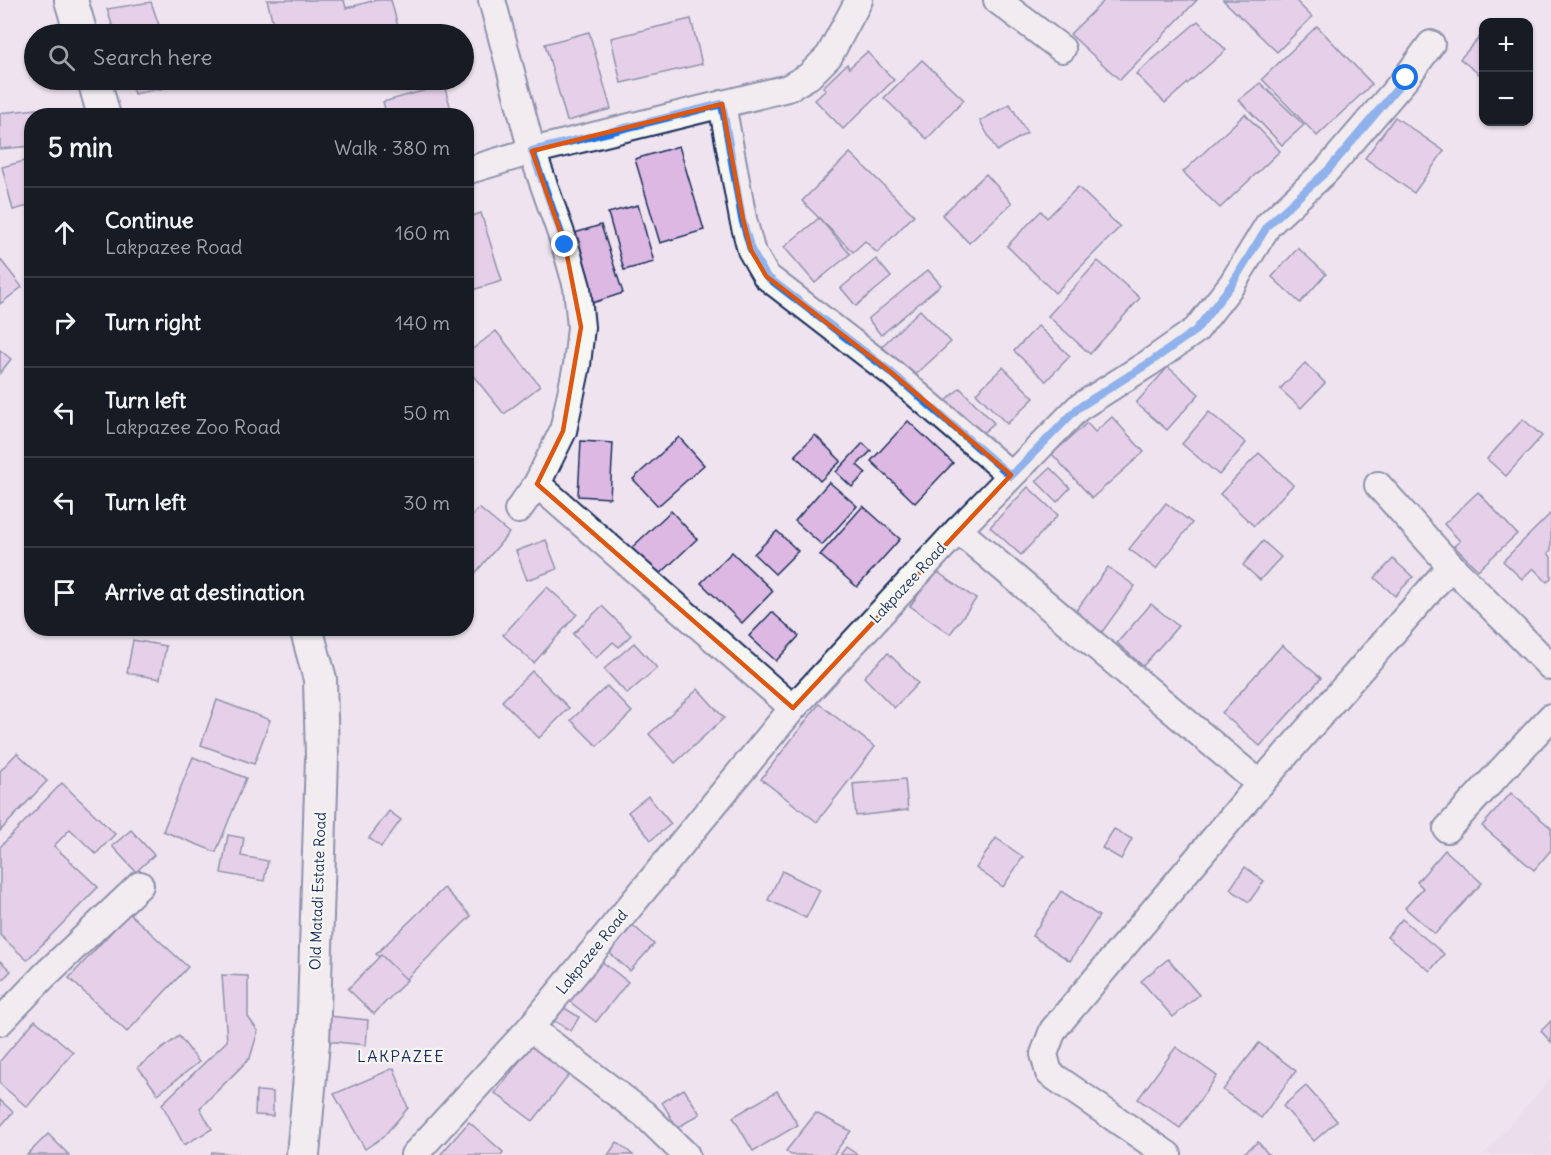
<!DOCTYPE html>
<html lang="en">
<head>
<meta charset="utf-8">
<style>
	:root { --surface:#171b24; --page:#242831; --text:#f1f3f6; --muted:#9ea1a6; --line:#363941 }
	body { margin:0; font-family:Delius,sans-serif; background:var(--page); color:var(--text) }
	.controls { position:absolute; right:18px; top:18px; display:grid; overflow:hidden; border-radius:12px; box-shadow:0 2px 4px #0004 }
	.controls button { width:54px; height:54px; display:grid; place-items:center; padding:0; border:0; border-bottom:2px solid var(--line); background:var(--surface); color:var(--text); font:30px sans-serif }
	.stop { position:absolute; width:18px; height:18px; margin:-14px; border:4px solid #1a73e8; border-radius:50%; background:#fff }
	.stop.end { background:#1a73e8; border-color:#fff; box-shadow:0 2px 6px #0008 }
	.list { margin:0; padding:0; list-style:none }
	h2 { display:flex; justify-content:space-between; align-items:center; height:78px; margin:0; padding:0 24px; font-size:26px }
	h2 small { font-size:20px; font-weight:400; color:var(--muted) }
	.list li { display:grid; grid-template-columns:39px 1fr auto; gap:18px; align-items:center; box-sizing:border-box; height:90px; padding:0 24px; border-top:2px solid var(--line) }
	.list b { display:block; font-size:22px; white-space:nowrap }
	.list p { margin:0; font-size:20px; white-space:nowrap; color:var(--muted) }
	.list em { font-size:20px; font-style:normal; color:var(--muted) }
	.icon { flex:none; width:33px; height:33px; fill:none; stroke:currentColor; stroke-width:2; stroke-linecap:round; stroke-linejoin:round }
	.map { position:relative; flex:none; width:1551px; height:1155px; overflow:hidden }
	.search { position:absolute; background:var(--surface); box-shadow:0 2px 4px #0004; left:24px; top:24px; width:450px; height:66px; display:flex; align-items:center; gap:15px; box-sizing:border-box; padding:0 21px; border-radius:33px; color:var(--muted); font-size:22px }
	.panel { position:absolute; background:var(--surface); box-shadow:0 2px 4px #0004; left:24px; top:108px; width:450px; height:528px; border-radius:24px }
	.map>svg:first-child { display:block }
	.built { fill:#e9d6eb }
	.building { fill:#dcb8e3; stroke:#1b2f5e; stroke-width:1.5 }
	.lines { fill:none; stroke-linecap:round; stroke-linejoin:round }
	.minor-casing { stroke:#1b2f5e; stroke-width:30 }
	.tertiary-casing { stroke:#1b2f5e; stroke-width:36 }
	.minor { stroke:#f6f6f2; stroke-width:26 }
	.tertiary { stroke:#f6f6f2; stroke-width:32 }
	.route { stroke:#1a73e8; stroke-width:8 }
	.marked { fill:none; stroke:#de5710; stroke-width:4.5; stroke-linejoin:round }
	.labels { text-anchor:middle; stroke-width:4.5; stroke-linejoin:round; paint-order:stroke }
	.street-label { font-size:15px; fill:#1b2f5e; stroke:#f6f6f2 }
	.neighbourhood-label { font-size:16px; letter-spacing:1.5px; fill:#1b2f5e; stroke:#f6f6f2 }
</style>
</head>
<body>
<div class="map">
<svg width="1551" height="1155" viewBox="0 0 1551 1155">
	<rect width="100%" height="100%" fill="#eee3ee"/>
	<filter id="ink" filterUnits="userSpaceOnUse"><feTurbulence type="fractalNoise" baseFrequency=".0167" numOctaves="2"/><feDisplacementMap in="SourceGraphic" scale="12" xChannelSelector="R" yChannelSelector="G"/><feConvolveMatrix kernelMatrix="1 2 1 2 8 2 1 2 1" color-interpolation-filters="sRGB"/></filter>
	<g filter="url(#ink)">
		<polygon class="built" points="1551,1078 1551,1155 1483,1155"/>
		<g class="building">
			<polygon points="267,0 344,0 346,8 376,0 391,0 399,30 382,34 276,34"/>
			<polygon points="1105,0 1197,0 1120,80 1070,34"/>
			<polygon points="1223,0 1295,0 1312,17 1277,52"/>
			<polygon points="151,2 162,34 115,34 107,9"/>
			<polygon points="691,19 702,64 621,83 611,38"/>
			<polygon points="1198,21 1226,50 1165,103 1136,74"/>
			<polygon points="1317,26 1372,84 1317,136 1262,79"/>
			<polygon points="589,32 611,109 567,121 545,44"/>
			<polygon points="1484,32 1484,78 1460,59"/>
			<polygon points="867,52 894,80 843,129 815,100 826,90 823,87 847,64 849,68"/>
			<polygon points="922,60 964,100 927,139 884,98"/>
			<polygon points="129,80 178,80 180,85 134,94"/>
			<polygon points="1260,83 1304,125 1282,145 1239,100"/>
			<polygon points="444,85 453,116 387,116 383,102"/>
			<polygon points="1010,104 1027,133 997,151 980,121"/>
			<polygon points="37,109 38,116 32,116 32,146 0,149 0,113"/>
			<polygon points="1245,114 1280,151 1220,208 1183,172"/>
			<polygon points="1395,117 1444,151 1414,193 1365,158"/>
			<polygon points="679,146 704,230 660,243 635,159"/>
			<polygon points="850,153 914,215 877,253 865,241 853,252 802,201"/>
			<polygon points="32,159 32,205 13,210 2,167"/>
			<polygon points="986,174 1012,203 969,243 942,215"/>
			<polygon points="1078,187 1120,227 1055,293 1007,246 1041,211 1047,218"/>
			<polygon points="638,205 654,262 624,270 608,213"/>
			<polygon points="481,213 502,281 466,292 466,218"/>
			<polygon points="819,218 850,254 815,283 784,247"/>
			<polygon points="601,225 623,293 589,304 568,235"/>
			<polygon points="1298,248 1326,274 1300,303 1272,277"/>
			<polygon points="0,259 22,287 0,304"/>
			<polygon points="876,259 891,277 856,306 841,288"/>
			<polygon points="1098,261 1140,298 1090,354 1048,316"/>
			<polygon points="928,270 941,285 881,335 868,319"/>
			<polygon points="920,310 951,342 912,378 882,346"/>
			<polygon points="1038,326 1070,356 1046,381 1014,351"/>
			<polygon points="496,331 540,386 504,414 466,367 466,354"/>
			<polygon points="0,350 11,359 0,373"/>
			<polygon points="1305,363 1325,383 1301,408 1280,389"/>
			<polygon points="1003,367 1034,398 1007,424 976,393"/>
			<polygon points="1168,367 1199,394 1167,430 1136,403"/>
			<polygon points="960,388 994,423 976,439 943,404"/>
			<polygon points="1209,412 1246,443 1219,475 1182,444"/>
			<polygon points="1112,417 1144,452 1092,498 1052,454 1087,423 1095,432"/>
			<polygon points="1523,419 1542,436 1506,476 1487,459"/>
			<polygon points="908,421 953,463 915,503 871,461"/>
			<polygon points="815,435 841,461 820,481 795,455"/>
			<polygon points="679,437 704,465 658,506 633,479"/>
			<polygon points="581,441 613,443 610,498 578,496"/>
			<polygon points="863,443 871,451 857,465 866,473 852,487 836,472"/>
			<polygon points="1259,453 1293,485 1254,526 1220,494"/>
			<polygon points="1050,468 1070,488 1057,502 1036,481"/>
			<polygon points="829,482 857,506 822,545 795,521"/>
			<polygon points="1028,487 1058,515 1021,555 990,527"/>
			<polygon points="1478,492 1517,534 1478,570 1454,546 1460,541 1444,524"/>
			<polygon points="1166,503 1192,523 1156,569 1129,549"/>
			<polygon points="863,506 900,539 857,587 820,555"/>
			<polygon points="479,508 509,533 472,577 466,573 466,523"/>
			<polygon points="671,511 697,539 655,579 628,551"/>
			<polygon points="1551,513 1551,550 1548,553 1551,557 1551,578 1547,582 1533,568 1522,579 1503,561"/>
			<polygon points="777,531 798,551 775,574 754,554"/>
			<polygon points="546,540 557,569 527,580 516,551"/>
			<polygon points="1263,541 1281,557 1260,580 1243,565"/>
			<polygon points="732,552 773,591 742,623 701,583"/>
			<polygon points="1393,559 1413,577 1395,596 1375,578"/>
			<polygon points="1108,567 1135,586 1102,632 1075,612"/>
			<polygon points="936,571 976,599 950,634 910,606"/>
			<polygon points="547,587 577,614 534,663 503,635"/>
			<polygon points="1151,604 1178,626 1143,666 1117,643"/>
			<polygon points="602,606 631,635 619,647 613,642 596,658 573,634"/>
			<polygon points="772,612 799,636 776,661 749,636"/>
			<polygon points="133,640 166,646 160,679 127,673"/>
			<polygon points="634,643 657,668 627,694 604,669"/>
			<polygon points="1282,645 1321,678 1260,746 1222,713"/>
			<polygon points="888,653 918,683 894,708 864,677"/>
			<polygon points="532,671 569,708 539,738 502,701"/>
			<polygon points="607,686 632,712 597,746 571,720"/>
			<polygon points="698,689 724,718 675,763 649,734"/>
			<polygon points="217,700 270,720 254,764 201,745"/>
			<polygon points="819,704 875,747 817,822 761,779"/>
			<polygon points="17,753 47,781 0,831 0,771"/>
			<polygon points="193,757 246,778 216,852 163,831"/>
			<polygon points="905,779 908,810 856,816 853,784"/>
			<polygon points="62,783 115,834 96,854 70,829 54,846 98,887 27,960 0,935 0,847"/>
			<polygon points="1511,793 1551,828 1551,850 1534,870 1482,826"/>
			<polygon points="648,796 671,824 651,840 628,812"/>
			<polygon points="389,811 401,820 381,847 369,838"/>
			<polygon points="1114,829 1132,839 1121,859 1102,848"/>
			<polygon points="131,830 154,855 136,872 112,846"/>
			<polygon points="228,835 244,838 241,856 268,861 264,881 221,873"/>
			<polygon points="996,838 1023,857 1003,887 976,868"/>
			<polygon points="1445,850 1482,883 1435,934 1405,908 1423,888 1417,882"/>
			<polygon points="1245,867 1264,881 1249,902 1230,889"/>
			<polygon points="782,871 820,890 806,918 768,900"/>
			<polygon points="444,888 471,916 403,982 376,954"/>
			<polygon points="1061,891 1099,916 1070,961 1032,936"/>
			<polygon points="129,913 188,967 127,1032 69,978"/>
			<polygon points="1402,919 1444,954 1430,971 1387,937"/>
			<polygon points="627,920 654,944 630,971 603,947"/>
			<polygon points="592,954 628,982 596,1022 560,994"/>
			<polygon points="381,955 407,980 374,1014 348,989"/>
			<polygon points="1168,959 1199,995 1173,1017 1141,981"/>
			<polygon points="0,961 11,971 0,982"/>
			<polygon points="222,975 248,976 248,1017 258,1031 250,1058 200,1108 212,1129 184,1145 162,1104 227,1041"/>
			<polygon points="553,1001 579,1017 571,1031 544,1015"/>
			<polygon points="328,1016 368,1020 366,1045 326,1041"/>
			<polygon points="35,1020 73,1052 27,1107 0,1084 0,1061"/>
			<polygon points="1551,1021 1551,1042 1541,1031"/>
			<polygon points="179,1036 199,1062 158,1094 138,1067"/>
			<polygon points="1259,1043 1296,1071 1261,1118 1223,1090"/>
			<polygon points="532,1045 570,1074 533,1121 495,1093"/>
			<polygon points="1176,1047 1217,1076 1180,1128 1138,1099"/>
			<polygon points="394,1068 408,1108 383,1137 365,1149 334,1094"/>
			<polygon points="1306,1086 1337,1121 1314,1141 1283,1106"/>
			<polygon points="684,1089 700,1114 677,1128 662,1102"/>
			<polygon points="256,1091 273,1092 273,1116 255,1115"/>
			<polygon points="777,1091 798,1125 753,1151 733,1117"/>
			<polygon points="0,1100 13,1112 0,1127"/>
			<polygon points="816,1113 851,1131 833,1155 791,1155 786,1151"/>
			<polygon points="469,1122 503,1152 501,1155 440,1155"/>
			<polygon points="48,1134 69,1155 27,1155"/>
			<polygon points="617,1142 633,1155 608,1155"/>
			<polygon points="1258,1142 1269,1155 1241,1155"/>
			<polygon points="846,1147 858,1155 840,1155"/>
			<polygon points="212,1152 243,1155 211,1155"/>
		</g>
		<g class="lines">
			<defs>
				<g id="minor">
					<polyline points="492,0 532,151 565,245 577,287 581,327 577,365 563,431 537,484 518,510"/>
					<polyline points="997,0 1062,49"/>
					<polyline points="722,104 743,219 751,250 766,276 892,373 1011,475"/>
					<polyline points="466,171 532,151 788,88 809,76 829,56 859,0"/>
					<polyline points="537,484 793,708"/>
					<polyline points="1378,485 1451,566 1551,667"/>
					<polyline points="958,530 1260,784"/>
					<polyline points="1447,829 1551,717"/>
					<polyline points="0,1022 44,976 140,885"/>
					<polyline points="530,1028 644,1114 686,1155"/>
					<polyline points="414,1155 530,1028 793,708 958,530 1078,408 1149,363 1196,330 1232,284 1268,225 1327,170 1406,78 1431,44"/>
					<polyline points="1168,1155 1049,1073 1044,1054 1053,1030 1260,784 1451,566"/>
				</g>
				<g id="tertiary">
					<polyline points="71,0 81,34"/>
					<polyline points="94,80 104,116"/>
					<polyline points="303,1155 313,1043 322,757 320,679 306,628"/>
				</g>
			</defs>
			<use href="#minor" class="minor-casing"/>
			<use href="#tertiary" class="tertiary-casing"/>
			<use href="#minor" class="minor"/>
			<use href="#tertiary" class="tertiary"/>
		</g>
	</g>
	<g class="lines" filter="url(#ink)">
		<polyline class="route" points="565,245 532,151 722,104 742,219 751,250 766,276 892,373 1011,476 1078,408 1149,363 1196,330 1232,284 1268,225 1328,170 1406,78"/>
	</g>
	<path d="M0 0H1551V1155H0ZM 722,104 L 743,219 L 751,250 L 766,276 L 892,373 L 1011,475 L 793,708 L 537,484 L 563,431 L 581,327 L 565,245 L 532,151 Z" fill="#eee3ee" fill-opacity=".55" fill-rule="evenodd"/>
	<path class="marked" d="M 722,104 L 743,219 L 751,250 L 766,276 L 892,373 L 1011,475 L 793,708 L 537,484 L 563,431 L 581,327 L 565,245 L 532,151 Z"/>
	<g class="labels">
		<g class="street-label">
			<text transform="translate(908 583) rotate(-47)" y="5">Lakpazee Road</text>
			<text transform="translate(318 891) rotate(-88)" y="5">Old Matadi Estate Road</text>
			<text transform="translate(592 952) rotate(-51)" y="5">Lakpazee Road</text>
		</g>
		<g class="neighbourhood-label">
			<text x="401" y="1062">LAKPAZEE</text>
		</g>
	</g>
</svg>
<div class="controls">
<button>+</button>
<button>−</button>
</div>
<div class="stop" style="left:1406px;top:78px"></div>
<div class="stop end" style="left:565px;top:245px"></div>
<div class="search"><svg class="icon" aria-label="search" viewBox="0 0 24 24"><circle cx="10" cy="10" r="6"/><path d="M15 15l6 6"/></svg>Search here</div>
<section class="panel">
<h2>5 min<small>Walk · 380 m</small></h2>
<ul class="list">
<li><svg class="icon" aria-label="ahead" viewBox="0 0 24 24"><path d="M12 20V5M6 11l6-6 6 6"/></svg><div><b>Continue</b><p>Lakpazee Road</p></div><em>160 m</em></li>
<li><svg class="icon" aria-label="right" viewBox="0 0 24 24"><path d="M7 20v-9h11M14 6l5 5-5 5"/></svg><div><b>Turn right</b></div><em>140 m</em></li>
<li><svg class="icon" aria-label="left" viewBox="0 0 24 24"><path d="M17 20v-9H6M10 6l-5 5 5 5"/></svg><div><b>Turn left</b><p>Lakpazee Zoo Road</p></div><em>50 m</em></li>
<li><svg class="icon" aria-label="left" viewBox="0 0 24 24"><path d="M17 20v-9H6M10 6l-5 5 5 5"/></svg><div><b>Turn left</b></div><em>30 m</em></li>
<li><svg class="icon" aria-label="arrive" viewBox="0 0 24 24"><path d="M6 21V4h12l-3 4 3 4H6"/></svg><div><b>Arrive at destination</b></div></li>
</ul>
</section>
</div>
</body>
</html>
